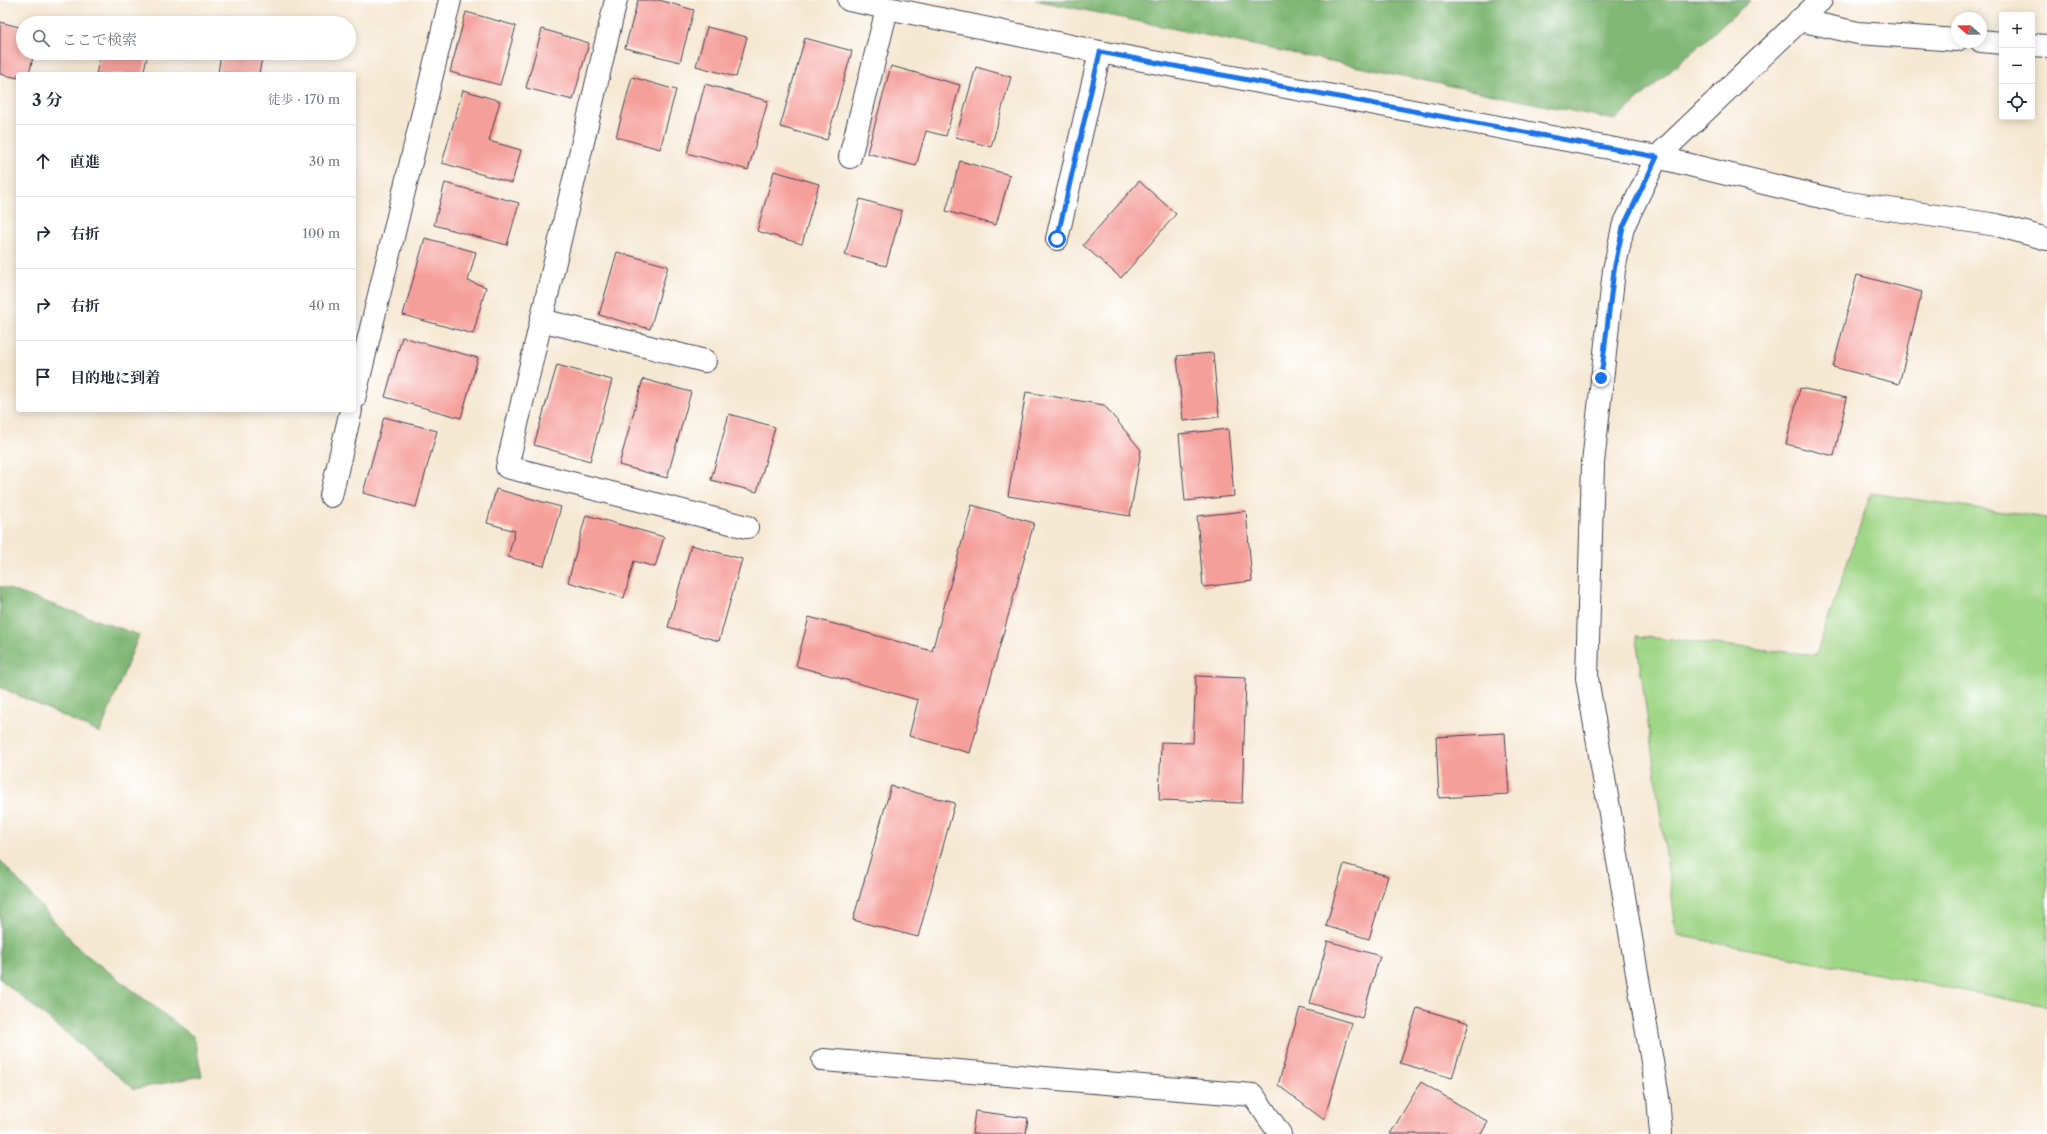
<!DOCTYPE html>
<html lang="ja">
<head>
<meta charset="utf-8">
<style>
	:root { --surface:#fff; --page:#f6f6f7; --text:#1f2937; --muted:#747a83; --line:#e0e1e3 }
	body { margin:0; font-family:"Libre Caslon Text","Noto Serif JP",serif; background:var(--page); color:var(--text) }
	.controls { position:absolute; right:12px; top:12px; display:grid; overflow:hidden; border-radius:4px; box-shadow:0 2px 10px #0003 }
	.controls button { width:36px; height:36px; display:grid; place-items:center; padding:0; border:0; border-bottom:1px solid var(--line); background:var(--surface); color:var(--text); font:20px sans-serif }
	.compass { position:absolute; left:1951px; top:12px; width:36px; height:36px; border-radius:50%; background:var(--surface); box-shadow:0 2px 10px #0003; rotate:290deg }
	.stop { position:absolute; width:12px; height:12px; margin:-9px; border:3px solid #1a73e8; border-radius:50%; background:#fff }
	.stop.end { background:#1a73e8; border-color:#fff; box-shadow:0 1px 4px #0008 }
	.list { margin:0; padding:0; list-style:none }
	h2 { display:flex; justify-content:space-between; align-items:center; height:52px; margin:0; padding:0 16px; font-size:17px }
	h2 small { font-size:13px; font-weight:400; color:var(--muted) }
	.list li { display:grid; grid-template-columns:26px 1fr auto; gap:12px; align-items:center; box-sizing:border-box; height:72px; padding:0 16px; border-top:1px solid var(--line) }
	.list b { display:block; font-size:15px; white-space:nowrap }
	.list em { font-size:13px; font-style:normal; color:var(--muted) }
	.icon { flex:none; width:22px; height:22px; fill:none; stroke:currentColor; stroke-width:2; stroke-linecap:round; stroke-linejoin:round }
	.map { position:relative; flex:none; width:2047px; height:1134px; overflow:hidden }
	.search { position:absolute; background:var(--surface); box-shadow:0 2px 10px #0003; left:16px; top:16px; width:340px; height:44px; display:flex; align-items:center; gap:10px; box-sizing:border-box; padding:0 14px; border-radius:22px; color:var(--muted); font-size:15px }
	.panel { position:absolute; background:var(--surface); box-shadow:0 2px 10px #0003; left:16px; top:72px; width:340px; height:340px; border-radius:4px }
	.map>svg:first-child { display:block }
	.green { fill:#a0d687; stroke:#617c61 }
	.forest { fill:#80b774; stroke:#516c58 }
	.building { fill:#f59f9a }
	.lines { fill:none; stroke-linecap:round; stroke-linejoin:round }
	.minor-casing { stroke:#424052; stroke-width:24 }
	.minor { stroke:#fff; stroke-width:22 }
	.route { stroke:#1a73e8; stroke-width:5 }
</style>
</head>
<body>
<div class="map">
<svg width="2047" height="1134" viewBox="0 0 2047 1134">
	<rect width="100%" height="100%" fill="#fff"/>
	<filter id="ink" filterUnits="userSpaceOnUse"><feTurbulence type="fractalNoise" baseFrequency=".025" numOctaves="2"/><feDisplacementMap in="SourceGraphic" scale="8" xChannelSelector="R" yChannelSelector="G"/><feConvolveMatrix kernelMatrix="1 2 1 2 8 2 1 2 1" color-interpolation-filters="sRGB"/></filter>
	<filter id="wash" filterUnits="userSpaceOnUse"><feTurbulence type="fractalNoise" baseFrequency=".012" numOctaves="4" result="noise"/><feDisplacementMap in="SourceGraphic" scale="16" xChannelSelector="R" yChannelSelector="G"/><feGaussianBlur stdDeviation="0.9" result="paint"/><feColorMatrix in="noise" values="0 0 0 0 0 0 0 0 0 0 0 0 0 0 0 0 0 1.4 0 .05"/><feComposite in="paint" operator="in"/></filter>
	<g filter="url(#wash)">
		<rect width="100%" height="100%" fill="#f5e8d2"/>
		<polygon class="green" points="1871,493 2047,518 2047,1007 1677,935 1636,636 1816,655"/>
		<g class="forest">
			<polygon points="1035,0 1751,0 1615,120"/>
			<polygon points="0,586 139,635 100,733 0,687"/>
			<polygon points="0,860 80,950 194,1037 202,1076 134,1089 0,979"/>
		</g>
		<g id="blocks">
			<g class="building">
				<polygon points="638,0 659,0 694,10 680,62 625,48"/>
				<polygon points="466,12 516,26 500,85 450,72"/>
				<polygon points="228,16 263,22 263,23 226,23"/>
				<polygon points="0,22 23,28 23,53 34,53 29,74 18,74 18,78 0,74"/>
				<polygon points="707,27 747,37 736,77 696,66"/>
				<polygon points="542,29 589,43 573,100 526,88"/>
				<polygon points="805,38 852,51 827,140 780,127"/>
				<polygon points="101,53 148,53 143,74 96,74"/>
				<polygon points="221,53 263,53 259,74 218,73"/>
				<polygon points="891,66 960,85 946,136 926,131 916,166 867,153"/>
				<polygon points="976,67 1011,77 991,147 956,137"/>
				<polygon points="632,77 676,90 660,149 616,137"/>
				<polygon points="705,84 768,101 748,170 687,153"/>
				<polygon points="463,90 500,101 489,141 521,150 512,183 442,163"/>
				<polygon points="960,161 1010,175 996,225 946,211"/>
				<polygon points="774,171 819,184 802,244 757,231"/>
				<polygon points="1139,181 1176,214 1121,278 1083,245"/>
				<polygon points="445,183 519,203 507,245 434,225"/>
				<polygon points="860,199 902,211 886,266 845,255"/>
				<polygon points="425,238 476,252 468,281 486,287 473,334 403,315"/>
				<polygon points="617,252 668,266 650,329 599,315"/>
				<polygon points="1857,275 1922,292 1899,384 1833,367"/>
				<polygon points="402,337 478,358 461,418 385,397"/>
				<polygon points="1213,353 1219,417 1183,421 1177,356"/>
				<polygon points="557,365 612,380 590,461 534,445"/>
				<polygon points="643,379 691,392 667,478 619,465"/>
				<polygon points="1800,388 1847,398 1834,456 1786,444"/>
				<polygon points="1026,392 1104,405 1141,450 1130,516 1008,496"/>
				<polygon points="729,414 775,427 757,492 711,480"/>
				<polygon points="384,417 437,431 416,507 363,493"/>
				<polygon points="1228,429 1234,496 1185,501 1179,434"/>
				<polygon points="496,489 561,507 544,566 508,557 515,531 487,523"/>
				<polygon points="972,505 1034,523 970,753 909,736 918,700 796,666 809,617 932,651"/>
				<polygon points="1246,511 1252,581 1203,587 1197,516"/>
				<polygon points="586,515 664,537 655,567 634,561 624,598 568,582"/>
				<polygon points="691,545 742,559 719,641 668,627"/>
				<polygon points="1196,676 1246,678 1242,803 1159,800 1161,742 1193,743"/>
				<polygon points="1505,733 1509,794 1439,798 1436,737"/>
				<polygon points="891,786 955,803 918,937 853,920"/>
				<polygon points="1344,864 1388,876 1369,939 1326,926"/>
				<polygon points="1328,941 1380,956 1362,1018 1310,1003"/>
				<polygon points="1300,1008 1352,1023 1324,1120 1278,1085"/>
				<polygon points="1417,1008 1469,1023 1452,1078 1400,1063"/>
				<polygon points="1421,1082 1488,1122 1481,1134 1390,1134"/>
				<polygon points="975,1111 1028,1118 1026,1134 972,1134"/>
			</g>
		</g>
	</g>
	<g filter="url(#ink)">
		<use href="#blocks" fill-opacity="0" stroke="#424052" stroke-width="1"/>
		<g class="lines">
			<defs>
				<g id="minor">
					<polyline points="616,0 507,467 747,527"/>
					<polyline points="849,0 1100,52 1657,157 1842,202 1997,225 2047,239"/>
					<polyline points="1799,20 1858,33 1957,40"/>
					<polyline points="1981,41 2002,43"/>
					<polyline points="2032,45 2047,46"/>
					<polyline points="850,157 887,9"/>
					<polyline points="1057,239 1100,52"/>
					<polyline points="541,320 705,361"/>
					<polyline points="354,399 450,0"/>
					<polyline points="331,496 351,410"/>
					<polyline points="823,1060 1253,1095 1280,1134"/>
					<polyline points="1661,1134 1658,1097 1587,678 1593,463 1614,270 1623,227 1657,157 1821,0"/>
				</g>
			</defs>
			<use href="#minor" class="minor-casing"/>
			<use href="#minor" class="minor"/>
		</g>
	</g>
	<g class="lines" filter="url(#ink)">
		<polyline class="route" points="1057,239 1100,52 1657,157 1623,227 1614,270 1601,378"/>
	</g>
</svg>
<div class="controls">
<button>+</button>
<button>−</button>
<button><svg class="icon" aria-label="locate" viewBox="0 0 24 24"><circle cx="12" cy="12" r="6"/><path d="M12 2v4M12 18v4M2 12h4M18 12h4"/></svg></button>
</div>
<svg class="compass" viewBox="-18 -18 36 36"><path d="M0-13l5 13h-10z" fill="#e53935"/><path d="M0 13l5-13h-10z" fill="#747a83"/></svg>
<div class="stop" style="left:1057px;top:239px"></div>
<div class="stop end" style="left:1601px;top:378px"></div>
<div class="search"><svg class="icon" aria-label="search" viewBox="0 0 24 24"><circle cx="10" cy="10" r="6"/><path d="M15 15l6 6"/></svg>ここで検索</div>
<section class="panel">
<h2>3 分<small>徒歩 · 170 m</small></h2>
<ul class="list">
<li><svg class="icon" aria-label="ahead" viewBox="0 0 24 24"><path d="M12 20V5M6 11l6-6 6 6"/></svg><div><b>直進</b></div><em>30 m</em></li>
<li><svg class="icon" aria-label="right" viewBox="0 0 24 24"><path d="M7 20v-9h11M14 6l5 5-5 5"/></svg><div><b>右折</b></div><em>100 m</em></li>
<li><svg class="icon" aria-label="right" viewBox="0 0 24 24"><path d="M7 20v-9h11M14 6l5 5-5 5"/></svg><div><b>右折</b></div><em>40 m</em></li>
<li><svg class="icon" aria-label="arrive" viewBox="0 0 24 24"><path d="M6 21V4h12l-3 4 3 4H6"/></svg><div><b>目的地に到着</b></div></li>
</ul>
</section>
</div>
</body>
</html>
